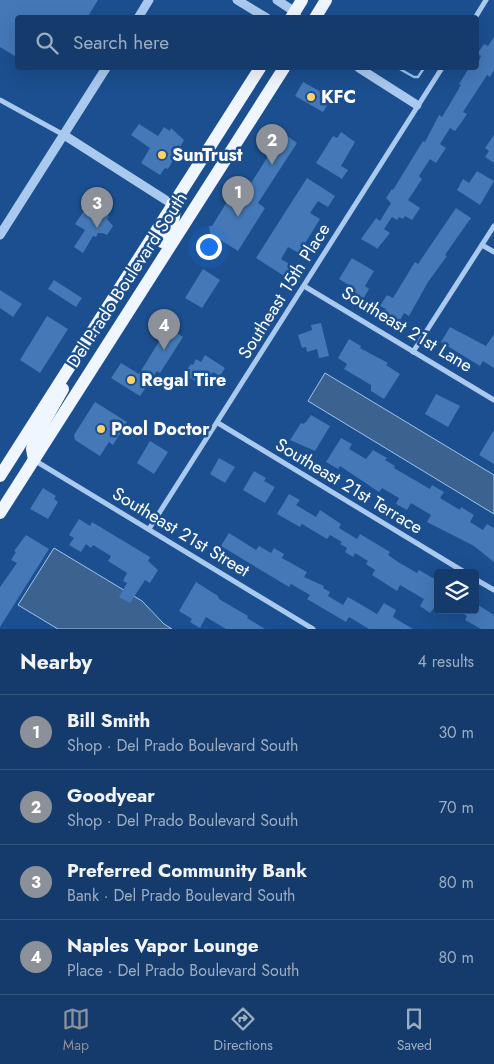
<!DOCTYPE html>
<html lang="en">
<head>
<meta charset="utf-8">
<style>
	:root { --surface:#143b6b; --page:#214673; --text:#f1f3f6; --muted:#9dadc1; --line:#33557e; --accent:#8c9099 }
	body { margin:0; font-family:Jost,sans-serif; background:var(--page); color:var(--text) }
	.controls { position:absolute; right:15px; bottom:15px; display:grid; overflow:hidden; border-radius:5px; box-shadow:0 5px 20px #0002 }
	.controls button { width:45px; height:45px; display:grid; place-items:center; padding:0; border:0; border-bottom:1px solid var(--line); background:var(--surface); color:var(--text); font:25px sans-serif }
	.you { position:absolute; left:208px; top:246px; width:18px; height:18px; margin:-12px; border:4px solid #fff; border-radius:50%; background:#1a73e8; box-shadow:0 0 0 8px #1a73e833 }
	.badge { display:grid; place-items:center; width:32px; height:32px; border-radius:50%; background:var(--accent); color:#fff; font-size:16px; font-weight:700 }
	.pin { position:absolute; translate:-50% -41px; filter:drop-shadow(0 1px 2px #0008) }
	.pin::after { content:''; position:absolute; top:26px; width:18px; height:15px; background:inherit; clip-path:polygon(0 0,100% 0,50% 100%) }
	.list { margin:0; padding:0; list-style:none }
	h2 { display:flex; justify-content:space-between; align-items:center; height:65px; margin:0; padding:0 20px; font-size:21px }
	h2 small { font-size:16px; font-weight:400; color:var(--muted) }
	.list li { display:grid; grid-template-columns:32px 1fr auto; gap:15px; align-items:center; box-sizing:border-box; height:75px; padding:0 20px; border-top:1px solid var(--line) }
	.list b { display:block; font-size:19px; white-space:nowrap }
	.list p { margin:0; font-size:16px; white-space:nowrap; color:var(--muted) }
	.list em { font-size:16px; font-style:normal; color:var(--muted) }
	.icon { flex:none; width:28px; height:28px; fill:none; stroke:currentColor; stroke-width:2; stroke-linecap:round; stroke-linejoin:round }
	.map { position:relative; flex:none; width:494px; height:629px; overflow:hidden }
	.search { position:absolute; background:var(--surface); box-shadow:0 5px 20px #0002; left:15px; right:15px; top:15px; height:55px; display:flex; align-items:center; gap:12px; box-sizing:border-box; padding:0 18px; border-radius:5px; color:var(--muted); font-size:19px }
	.sheet { height:365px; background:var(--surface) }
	nav { display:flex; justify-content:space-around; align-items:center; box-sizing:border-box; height:70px; border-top:1px solid var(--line); background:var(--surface); font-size:14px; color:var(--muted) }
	nav a { display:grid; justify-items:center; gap:2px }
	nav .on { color:var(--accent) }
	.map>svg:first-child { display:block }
	.water { fill:#3c6290; stroke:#9cc4f0 }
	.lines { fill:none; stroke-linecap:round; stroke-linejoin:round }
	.stream { stroke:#9cc4f0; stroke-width:2.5 }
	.building { fill:#4478b7 }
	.minor { stroke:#a9c9ee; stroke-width:5 }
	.tertiary { stroke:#a9c9ee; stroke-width:9 }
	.primary { stroke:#f0f6ff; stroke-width:12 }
	.poi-dot { fill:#ffd166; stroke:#1b4f8f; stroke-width:2 }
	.labels { text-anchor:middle; stroke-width:5; stroke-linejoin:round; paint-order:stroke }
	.poi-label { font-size:18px; font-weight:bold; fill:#fff; stroke:#1b4f8f; text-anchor:start }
	.street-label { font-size:18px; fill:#fff; stroke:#1b4f8f }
</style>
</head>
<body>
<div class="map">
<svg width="494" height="629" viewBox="0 0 494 629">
	<rect width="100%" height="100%" fill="#1b4f8f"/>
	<g class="water">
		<polygon points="325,373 494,475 494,514 308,401"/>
		<polygon points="54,548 142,601 164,624 172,629 58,629 18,605"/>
	</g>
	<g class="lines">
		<polyline class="stream" points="398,68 414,77 418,77 424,68"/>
	</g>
	<g class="building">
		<polygon points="0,0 98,0 87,18 18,18 18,58 0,47"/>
		<polygon points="494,37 494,70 490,77 487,75 463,112 467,114 461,123 455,131 450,128 440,144 446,148 436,163 430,159 419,176 422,179 408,200 420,208 412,220 405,216 403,219 399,217 397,220 392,217 384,229 390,233 377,249 375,247 361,239 376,218 380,221 391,203 386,198 392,189 393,190 423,141 425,142 439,115 442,117 454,97 461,85 459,84 469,68 476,68 481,56 477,54 484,44 488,46"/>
		<polygon points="303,82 323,93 322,94 330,101 323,112 295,96"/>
		<polygon points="139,124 158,136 164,127 170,131 171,128 184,140 168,169 165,168 160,175 141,163 150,148 131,135"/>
		<polygon points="341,132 355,142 341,166 348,170 342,179 316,163 333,136 337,138"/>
		<polygon points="283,133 297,143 258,203 265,208 238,251 214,236 211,237 209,226 212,226 235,189 244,194"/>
		<polygon points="494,135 494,163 485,157 489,151 485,148"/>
		<polygon points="477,171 494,181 480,205 457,190 463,179 469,183"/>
		<polygon points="307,178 335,196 328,207 318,201 310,213 320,219 299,253 288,247 281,259 291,265 284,276 256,258"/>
		<polygon points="85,202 109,216 107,219 113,226 107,235 102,233 98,233 96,237 93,236 83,253 74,247 85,230 75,224 84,211 81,209"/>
		<polygon points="456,208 471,218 456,239 445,255 447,256 428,282 409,316 404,313 399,322 384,313 386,309 380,306 387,295 393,298 415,262 418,264"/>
		<polygon points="352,258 374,271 365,286 369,289 363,299 350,290 352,287 339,279"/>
		<polygon points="203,269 220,280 202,308 185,298"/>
		<polygon points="54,280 82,298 76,307 48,289"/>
		<polygon points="0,290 22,304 13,317 0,308"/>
		<polygon points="47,316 68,329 40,373 20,360"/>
		<polygon points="321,323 329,356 319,358 317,349 307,352 306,347 302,348 298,335 312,330 311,325"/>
		<polygon points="168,327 183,337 160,373 157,371 140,396 111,378 121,363 139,374"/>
		<polygon points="450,327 486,346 494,334 494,368 483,361 480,366 441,342"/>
		<polygon points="349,339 361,346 360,348 388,363 386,365 400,374 384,399 371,391 371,385 344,369 347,364 338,358"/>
		<polygon points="205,355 225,368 220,376 213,372 203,386 184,374 191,364 193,365 196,359 201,362"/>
		<polygon points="436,394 460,406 448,427 425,414"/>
		<polygon points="95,402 127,422 113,445 109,442 100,456 75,440 74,435"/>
		<polygon points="311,415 330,426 315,451 290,440 301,423 303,424 306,422"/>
		<polygon points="494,430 494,464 479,455"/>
		<polygon points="341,438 352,444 349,449 366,459 373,450 387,458 385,460 395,466 394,468 430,489 432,485 444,492 440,498 460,510 461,507 474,515 470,522 483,530 487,524 494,528 494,562 474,546 427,522 431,515 411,503 407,510 396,504 399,498 382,488 379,492 340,466 338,469 326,462"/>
		<polygon points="150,441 168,452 154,474 137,463"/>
		<polygon points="219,458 235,467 225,483 210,474"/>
		<polygon points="254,471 266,478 264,481 275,487 265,503 243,490"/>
		<polygon points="43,488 56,496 54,499 58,502 48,519 30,509"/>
		<polygon points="289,494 300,500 296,505 316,517 320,510 341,524 339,528 357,539 360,534 390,552 388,555 398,562 417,573 419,570 438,581 438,610 434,608 430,613 420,606 424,599 400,585 397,591 372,575 375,570 366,564 368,561 355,553 353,557 345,552 347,548 340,544 342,542 330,535 327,539 302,524 300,527 277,514"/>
		<polygon points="79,519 90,526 92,522 150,557 148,561 158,570 150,583 145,580 130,603 119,597 127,583 123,581 127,573 108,561 111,556 93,545 91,548 86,544 81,552 69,545 74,538 69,535"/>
		<polygon points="229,533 256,550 259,546 271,553 274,548 284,554 282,558 307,572 304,577 324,586 323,588 330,592 328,596 343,605 348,597 377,614 384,603 396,610 393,617 413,629 369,629 349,617 346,622 307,599 310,595 291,584 289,587 221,546"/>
		<polygon points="26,535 49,549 0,627 0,587 17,563 11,560 16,552 14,551"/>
		<polygon points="196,582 218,596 219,599 248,616 247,618 265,629 226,629 206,617 200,628 190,622 192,619 179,611"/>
		<polygon points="478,605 494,615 494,629 481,629 465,620 467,616 458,610 475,610"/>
	</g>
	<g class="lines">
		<g class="minor">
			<polyline points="475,18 486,0"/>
			<polyline points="0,100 64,135"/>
			<polyline points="482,245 494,252"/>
			<polyline points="304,286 494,400"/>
			<polyline points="413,352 494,226"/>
			<polyline points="218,423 466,573"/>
			<polyline points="34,460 313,629"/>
			<polyline points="149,529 442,68"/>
			<polyline points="475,579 494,590"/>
		</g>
		<g class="tertiary">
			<polyline points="237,0 267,18"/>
			<polyline points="277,0 295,12 297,17"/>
			<polyline points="138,18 149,0"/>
			<polyline points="359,68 417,105"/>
			<polyline points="64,135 172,204"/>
			<polyline points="0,235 106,68"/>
		</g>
		<g class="primary">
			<polyline points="291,18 302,0"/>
			<polyline points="315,18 326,0"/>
			<path d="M 162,242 C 169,231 179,217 172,204"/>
			<polyline points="34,460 32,449 34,440 63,389"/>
			<polyline points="0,476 260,68"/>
			<polyline points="0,513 284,68"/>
		</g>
	</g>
	<g class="poi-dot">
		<circle cx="311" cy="97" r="5"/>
		<circle cx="162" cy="155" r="5"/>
		<circle cx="131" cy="380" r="5"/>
		<circle cx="101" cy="429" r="5"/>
	</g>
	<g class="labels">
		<g class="poi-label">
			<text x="321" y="103">KFC</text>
			<text x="172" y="161">SunTrust</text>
			<text x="141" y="386">Regal Tire</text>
			<text x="111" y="435">Pool Doctor</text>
		</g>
		<g class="street-label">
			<text transform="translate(127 280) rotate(-57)" y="6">Del Prado Boulevard South</text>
			<text transform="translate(284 291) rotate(-58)" y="6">Southeast 15th Place</text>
			<text transform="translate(407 329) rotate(31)" y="6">Southeast 21st Lane</text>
			<text transform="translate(349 486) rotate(31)" y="6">Southeast 21st Terrace</text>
			<text transform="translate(181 532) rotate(31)" y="6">Southeast 21st Street</text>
		</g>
	</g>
</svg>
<div class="controls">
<button><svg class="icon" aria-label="layers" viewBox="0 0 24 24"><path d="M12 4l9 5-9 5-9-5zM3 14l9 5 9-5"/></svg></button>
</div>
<div class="you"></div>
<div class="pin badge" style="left:238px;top:217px">1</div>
<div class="pin badge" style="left:272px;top:165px">2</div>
<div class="pin badge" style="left:97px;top:228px">3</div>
<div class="pin badge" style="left:164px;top:350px">4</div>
<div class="search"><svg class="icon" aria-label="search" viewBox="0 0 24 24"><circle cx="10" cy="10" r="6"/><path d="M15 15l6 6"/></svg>Search here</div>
</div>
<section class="sheet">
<h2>Nearby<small>4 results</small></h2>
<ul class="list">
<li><span class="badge">1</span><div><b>Bill Smith</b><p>Shop · Del Prado Boulevard South</p></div><em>30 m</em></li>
<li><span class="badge">2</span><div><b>Goodyear</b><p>Shop · Del Prado Boulevard South</p></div><em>70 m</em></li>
<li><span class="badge">3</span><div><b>Preferred Community Bank</b><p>Bank · Del Prado Boulevard South</p></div><em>80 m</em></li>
<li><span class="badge">4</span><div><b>Naples Vapor Lounge</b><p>Place · Del Prado Boulevard South</p></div><em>80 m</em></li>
</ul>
</section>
<nav>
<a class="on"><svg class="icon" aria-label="map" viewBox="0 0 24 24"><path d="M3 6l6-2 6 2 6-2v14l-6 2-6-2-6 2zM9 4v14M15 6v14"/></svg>Map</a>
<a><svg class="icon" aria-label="directions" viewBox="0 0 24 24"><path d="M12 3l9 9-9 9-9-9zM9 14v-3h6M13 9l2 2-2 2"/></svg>Directions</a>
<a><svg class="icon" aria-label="saved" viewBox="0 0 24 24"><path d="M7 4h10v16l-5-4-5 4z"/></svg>Saved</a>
</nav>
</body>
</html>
